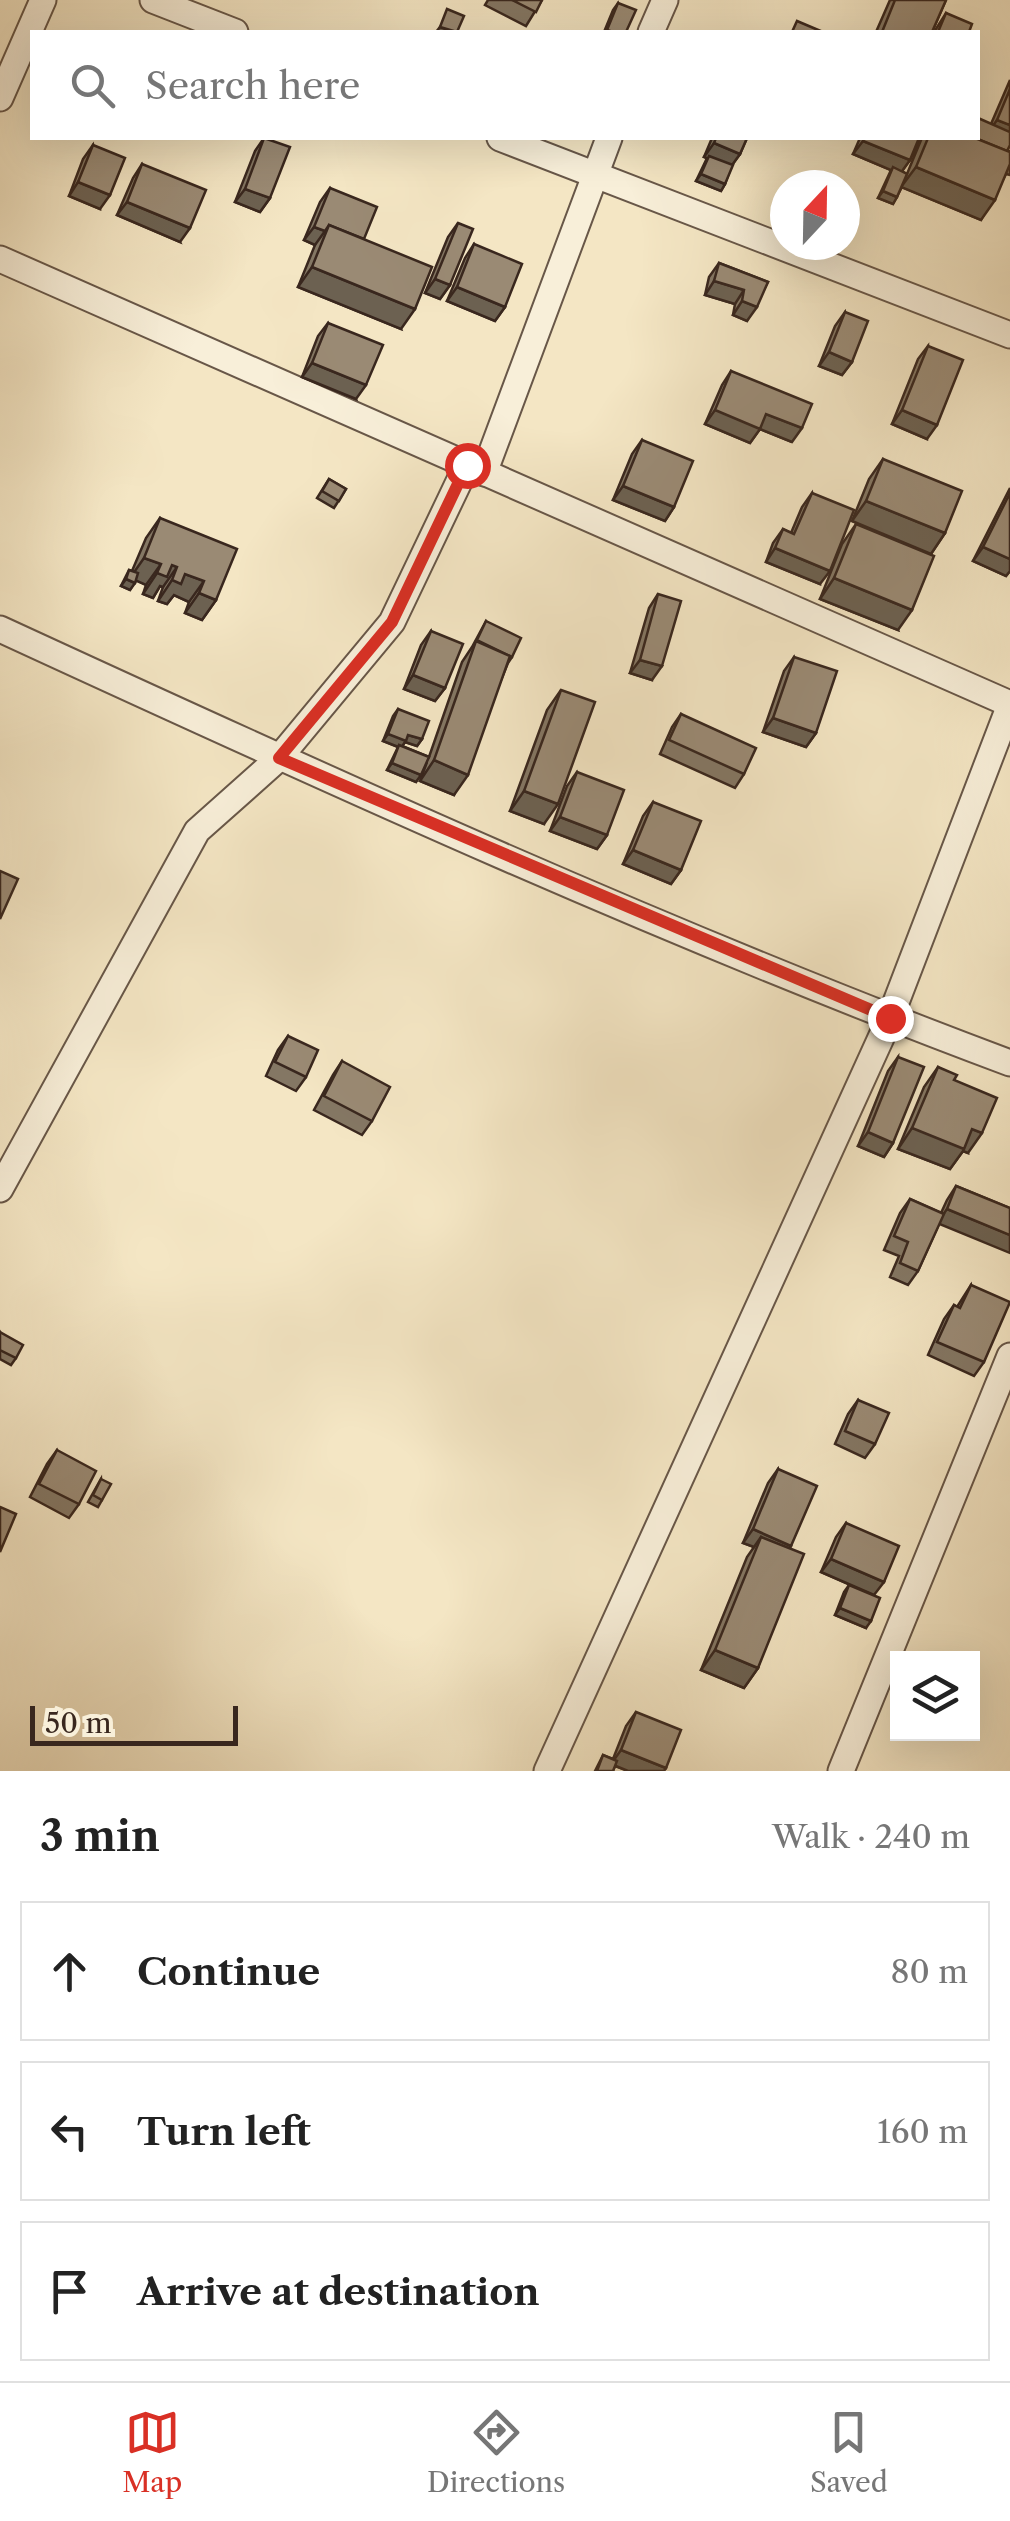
<!DOCTYPE html>
<html lang="en">
<head>
<meta charset="utf-8">
<style>
	:root { --surface:#fff; --page:#f2f2f2; --text:#222; --muted:#767676; --line:#e0e0e0; --accent:#d93025 }
	body { margin:0; font-family:"Libre Caslon Text",serif; background:var(--page); color:var(--text) }
	.controls { position:absolute; right:30px; bottom:30px; display:grid; overflow:hidden; border-radius:0px; box-shadow:0 10px 40px #0002 }
	.controls button { width:90px; height:90px; display:grid; place-items:center; padding:0; border:0; border-bottom:2px solid var(--line); background:var(--surface); color:var(--text); font:50px sans-serif }
	.compass { position:absolute; left:770px; top:170px; width:90px; height:90px; border-radius:50%; background:var(--surface); box-shadow:0 10px 40px #0002; rotate:22deg }
	.scale { position:absolute; left:30px; bottom:25px; width:208px; box-sizing:border-box; padding-left:10px; border:5px solid #39271e; border-top:0; font-size:28px; line-height:35px; white-space:nowrap; color:#39271e; -webkit-text-stroke:8px #f8efd9; paint-order:stroke }
	.stop { position:absolute; width:30px; height:30px; margin:-22px; border:8px solid #d93025; border-radius:50%; background:#fff }
	.stop.end { background:#d93025; border-color:#fff; box-shadow:0 2px 10px #0008 }
	.list { margin:0; padding:0; list-style:none }
	h2 { display:flex; justify-content:space-between; align-items:center; height:130px; margin:0; padding:0 40px; font-size:42px }
	h2 small { font-size:32px; font-weight:400; color:var(--muted) }
	.list li { display:grid; grid-template-columns:65px 1fr auto; gap:30px; align-items:center; box-sizing:border-box; height:140px; margin:0 20px 20px; padding:0 20px; border:2px solid var(--line); border-radius:0px }
	.list b { display:block; font-size:38px; white-space:nowrap }
	.list em { font-size:32px; font-style:normal; color:var(--muted) }
	.icon { flex:none; width:55px; height:55px; fill:none; stroke:currentColor; stroke-width:2; stroke-linecap:round; stroke-linejoin:round }
	.map { position:relative; flex:none; width:1010px; height:1771px; overflow:hidden }
	.search { position:absolute; background:var(--surface); box-shadow:0 10px 40px #0002; left:30px; right:30px; top:30px; height:110px; display:flex; align-items:center; gap:25px; box-sizing:border-box; padding:0 35px; border-radius:0px; color:var(--muted); font-size:38px }
	.sheet { height:610px; background:var(--surface) }
	nav { display:flex; justify-content:space-around; align-items:center; box-sizing:border-box; height:140px; border-top:2px solid var(--line); background:var(--surface); font-size:28px; color:var(--muted) }
	nav a { display:grid; justify-items:center; gap:5px }
	nav .on { color:var(--accent) }
	.map>svg:first-child { display:block }
	.lines { fill:none; stroke-linecap:round; stroke-linejoin:round }
	.street-casing { stroke:#685748; stroke-width:29 }
	.street { stroke:#f8efd9; stroke-width:25 }
	.wall { fill:#847764; stroke:#39271e; stroke-width:2.5; fill-rule:evenodd }
	.shaded-wall { fill:#6c6151; stroke:#39271e; stroke-width:2.5 }
	.building { fill:#9a8a74; stroke:#39271e; stroke-width:2.5 }
	.route { stroke:#d93025; stroke-width:12 }
</style>
</head>
<body>
<div class="map">
<svg width="1010" height="1771" viewBox="0 0 1010 1771">
	<rect width="100%" height="100%" fill="#f4e6c4"/>
	<filter id="stains"><feTurbulence type="fractalNoise" baseFrequency=".002" numOctaves="4"/><feColorMatrix values="0 0 0 0 .2 0 0 0 0 .09 0 0 0 0 .02 0 0 0 .5 -.17"/></filter>
	<radialGradient id="worn" r=".72"><stop offset=".6" stop-color="#630" stop-opacity="0"/><stop offset="1" stop-color="#630" stop-opacity=".3"/></radialGradient>
	<g class="lines">
		<defs>
			<g id="street">
				<polyline points="153,0 235,32"/>
				<polyline points="651,32 665,0"/>
				<polyline points="0,98 43,0"/>
				<polyline points="500,138 1010,335"/>
				<polyline points="0,259 1010,704"/>
				<polyline points="484,473 609,138"/>
				<path d="M 0,629 C 332,782 667,935 1010,1063"/>
				<polyline points="0,1189 197,831 279,758 392,622 467,465"/>
				<polyline points="547,1771 890,1018 1010,705"/>
				<polyline points="841,1771 1010,1356"/>
			</g>
		</defs>
		<use href="#street" class="street-casing"/>
		<use href="#street" class="street"/>
	</g>
	<g class="wall">
		<polygon points="488,0 542,0 526,26 485,5"/>
		<polygon points="890,0 946,0 932,32 876,32"/>
		<polygon points="618,3 626,32 604,32 613,10"/>
		<polygon points="946,13 969,32 934,32"/>
		<path d="M 1010,80 L 1010,145 L 1007,151 L 1009,152 L 1010,150 L 1010,175 L 1006,174 L 981,220 L 902,187 L 893,204 L 878,198 L 891,170 L 853,154 L 860,138 L 978,138 L 991,124 ZM 919,139 L 921,140 L 907,174 L 902,171 L 910,160 Z"/>
		<polygon points="264,138 270,198 260,212 235,202 255,151"/>
		<polygon points="712,138 747,138 740,154 732,165 725,184 721,191 696,181 707,158 704,157"/>
		<polygon points="93,145 100,209 69,196 83,159"/>
		<polygon points="142,164 180,242 117,215 133,178"/>
		<polygon points="330,188 364,239 401,329 298,287 315,245 304,240 320,202"/>
		<polygon points="458,223 450,285 440,299 425,293 448,237"/>
		<polygon points="474,244 505,307 495,321 447,301 465,258"/>
		<polygon points="719,263 768,282 747,321 733,315 735,304 705,295 709,277"/>
		<polygon points="845,312 852,362 842,375 819,366 835,326"/>
		<polygon points="328,323 356,399 302,377 318,336"/>
		<polygon points="928,346 927,439 892,424 918,359"/>
		<polygon points="731,371 792,442 760,429 750,443 705,424 722,385"/>
		<polygon points="642,440 674,507 665,521 613,500 632,454"/>
		<polygon points="883,459 945,533 931,554 852,521 869,479"/>
		<polygon points="329,479 346,489 334,508 317,498"/>
		<polygon points="1010,488 1010,571 1006,576 973,561"/>
		<polygon points="812,493 820,584 766,562 773,543 783,529 791,533 802,507"/>
		<polygon points="160,518 216,600 202,620 185,613 189,602 174,595 167,604 158,601 163,587 160,586 153,598 143,594 146,585 136,580 130,590 121,586 129,570 132,571 146,538"/>
		<polygon points="856,524 898,630 820,599 842,544"/>
		<polygon points="658,594 652,680 630,673 649,608"/>
		<polygon points="486,621 512,657 508,663 454,795 420,781 427,762 416,782 387,770 398,747 383,741 393,716 398,709 422,739 417,746 405,742 402,746 429,757 462,662 472,647"/>
		<polygon points="431,631 445,688 435,701 404,689 421,645"/>
		<polygon points="794,657 816,733 806,747 763,732 784,671"/>
		<polygon points="561,690 544,824 510,811 547,710"/>
		<polygon points="681,714 744,774 735,788 660,754 672,727"/>
		<polygon points="577,772 607,835 597,849 550,831 567,786"/>
		<polygon points="653,802 681,870 671,884 623,864 643,816"/>
		<polygon points="288,1036 306,1077 296,1091 266,1076 278,1050"/>
		<polygon points="898,1057 893,1143 884,1157 858,1146 888,1071"/>
		<polygon points="342,1061 372,1121 362,1135 314,1110 333,1075"/>
		<polygon points="938,1067 954,1080 968,1153 963,1151 950,1169 898,1149 924,1087"/>
		<polygon points="956,1186 1010,1208 939,1224 918,1271 908,1285 890,1277 899,1256 884,1250 900,1213 910,1199 941,1213 947,1200"/>
		<polygon points="971,1285 984,1362 974,1376 928,1355 944,1319 954,1305 957,1307"/>
		<polygon points="0,1332 16,1358 11,1365 0,1359"/>
		<polygon points="858,1400 875,1444 865,1458 835,1444 848,1414"/>
		<polygon points="57,1450 79,1504 69,1518 30,1497 47,1464"/>
		<polygon points="778,1469 789,1548 758,1668 744,1688 701,1670 747,1557 754,1547 743,1543 768,1483"/>
		<polygon points="101,1479 102,1500 98,1507 88,1502"/>
		<polygon points="846,1523 874,1595 866,1628 835,1615 844,1592 849,1585 871,1594 821,1572 836,1537"/>
		<polygon points="636,1712 628,1771 615,1766 613,1771 595,1771 603,1755 613,1759 626,1726"/>
	</g>
	<g class="shaded-wall">
		<polygon points="440,27 454,32 436,32"/>
		<polygon points="997,120 1010,125 1010,143 987,134"/>
		<polygon points="863,141 910,160 900,174 853,154"/>
		<polygon points="714,143 740,154 730,168 704,157"/>
		<polygon points="916,167 995,200 981,220 901,187"/>
		<polygon points="701,174 725,184 721,191 696,181"/>
		<polygon points="78,182 110,195 100,209 69,196"/>
		<polygon points="245,189 270,198 260,212 235,202"/>
		<polygon points="883,191 897,197 893,204 878,198"/>
		<polygon points="127,202 190,228 180,242 117,215"/>
		<polygon points="314,227 325,231 315,245 304,240"/>
		<polygon points="312,267 415,309 401,329 298,287"/>
		<polygon points="435,279 450,285 440,299 425,293"/>
		<polygon points="714,281 744,290 735,304 705,295"/>
		<polygon points="457,287 505,307 495,321 447,301"/>
		<polygon points="742,301 757,307 747,321 733,315"/>
		<polygon points="829,352 852,362 842,375 819,366"/>
		<polygon points="312,363 366,385 356,399 302,377"/>
		<polygon points="715,410 766,414 802,428 792,442 760,429 750,443 705,424"/>
		<polygon points="902,410 937,425 927,439 892,424"/>
		<polygon points="623,486 674,507 665,521 613,500"/>
		<polygon points="866,501 945,533 931,554 852,521"/>
		<polygon points="983,547 1010,559 1010,571 1006,576 973,561"/>
		<polygon points="775,548 830,571 820,584 766,562"/>
		<polygon points="144,558 161,564 146,585 130,578"/>
		<polygon points="172,565 177,567 163,587 160,586 153,598 143,594 157,573"/>
		<polygon points="185,574 204,581 189,602 174,595 167,604 158,601 172,580"/>
		<polygon points="834,578 912,610 898,630 820,599"/>
		<polygon points="126,579 135,583 130,590 121,586"/>
		<polygon points="199,593 216,600 202,620 185,613"/>
		<polygon points="640,660 662,666 652,680 630,673"/>
		<polygon points="413,675 445,688 435,701 404,689"/>
		<polygon points="773,718 816,733 806,747 763,732"/>
		<polygon points="388,734 408,735 422,739 417,746 405,742 401,748 383,741"/>
		<polygon points="434,760 468,775 454,795 420,781"/>
		<polygon points="392,763 421,775 416,782 387,770"/>
		<polygon points="524,791 558,804 544,824 510,811"/>
		<polygon points="560,817 607,835 597,849 550,831"/>
		<polygon points="633,850 681,870 671,884 623,864"/>
		<polygon points="912,1128 972,1129 982,1133 968,1153 963,1151 950,1169 898,1149"/>
		<polygon points="868,1132 893,1143 884,1157 858,1146"/>
		<polygon points="947,1209 1010,1235 1010,1253 937,1223"/>
		<polygon points="753,1529 791,1546 782,1559 761,1537 754,1547 743,1543"/>
		<polygon points="831,1559 884,1582 874,1595 821,1572"/>
		<polygon points="840,1608 871,1621 866,1628 835,1615"/>
		<polygon points="715,1650 758,1668 744,1688 701,1670"/>
		<polygon points="621,1750 666,1768 664,1771 628,1771 611,1764"/>
	</g>
	<g class="building">
		<polygon points="512,0 542,0 536,12"/>
		<polygon points="895,0 946,0 932,32 882,32"/>
		<polygon points="618,3 636,10 626,32 613,32 607,30"/>
		<polygon points="447,9 464,16 457,32 440,27"/>
		<polygon points="946,13 972,24 969,32 938,32"/>
		<polygon points="797,21 823,32 792,32"/>
		<polygon points="1010,89 1010,125 997,120"/>
		<polygon points="978,118 1010,132 1010,145 1007,151 975,138 978,138"/>
		<polygon points="264,138 290,147 270,198 245,189"/>
		<polygon points="716,138 747,138 740,154 714,143"/>
		<polygon points="864,138 919,138 910,160 863,141"/>
		<polygon points="928,138 975,138 1010,152 1010,164 995,200 916,167"/>
		<polygon points="93,145 125,158 110,195 78,182"/>
		<polygon points="709,156 733,165 725,184 701,174"/>
		<polygon points="142,164 206,190 190,228 127,202"/>
		<polygon points="893,167 907,174 897,197 883,191"/>
		<polygon points="330,188 377,207 364,239 329,225 325,231 314,227"/>
		<polygon points="458,223 473,229 450,285 435,279"/>
		<polygon points="329,225 432,267 415,309 312,267"/>
		<polygon points="474,244 522,264 505,307 457,287"/>
		<polygon points="719,263 768,282 757,307 742,301 744,290 714,281"/>
		<polygon points="845,312 868,321 852,362 829,352"/>
		<polygon points="328,323 383,345 366,385 312,363"/>
		<polygon points="928,346 963,360 937,425 902,410"/>
		<polygon points="731,371 812,404 802,428 766,414 760,429 715,410"/>
		<polygon points="642,440 693,461 674,507 623,486"/>
		<polygon points="883,459 962,491 945,533 866,501"/>
		<polygon points="329,479 346,489 339,501 322,491"/>
		<polygon points="812,493 854,510 830,571 775,548 783,529 794,534"/>
		<polygon points="1010,493 1010,559 983,547"/>
		<polygon points="160,518 237,549 216,600 199,593 204,581 185,574 181,584 172,580 177,567 172,565 167,577 157,573 161,564 144,558"/>
		<polygon points="856,524 934,556 912,610 834,578"/>
		<polygon points="129,570 138,573 135,583 126,579"/>
		<polygon points="658,594 681,601 662,666 640,660"/>
		<polygon points="486,621 521,638 512,657 477,640"/>
		<polygon points="431,631 463,644 445,688 413,675"/>
		<polygon points="476,641 510,656 468,775 434,760"/>
		<polygon points="794,657 837,671 816,733 773,718"/>
		<polygon points="561,690 595,702 558,804 524,791"/>
		<polygon points="398,709 429,721 422,739 408,735 406,741 388,734"/>
		<polygon points="681,714 756,748 744,774 669,740"/>
		<polygon points="399,745 429,757 421,775 392,763"/>
		<polygon points="577,772 624,790 607,835 560,817"/>
		<polygon points="653,802 701,821 681,870 633,850"/>
		<polygon points="0,871 18,879 0,919"/>
		<polygon points="288,1036 318,1050 306,1077 275,1062"/>
		<polygon points="898,1057 924,1067 893,1143 868,1132"/>
		<polygon points="342,1061 390,1087 372,1121 324,1096"/>
		<polygon points="938,1067 957,1075 954,1080 997,1098 982,1133 972,1129 964,1149 912,1128"/>
		<polygon points="956,1186 1010,1208 1010,1235 947,1209"/>
		<polygon points="910,1199 944,1214 918,1271 900,1263 908,1242 894,1236"/>
		<polygon points="971,1285 1010,1302 984,1362 937,1342 954,1305 960,1308"/>
		<polygon points="0,1332 23,1345 16,1358 0,1350"/>
		<polygon points="858,1400 889,1413 875,1444 845,1431"/>
		<polygon points="57,1450 96,1471 79,1504 39,1484"/>
		<polygon points="778,1469 817,1486 791,1546 753,1529"/>
		<polygon points="101,1479 111,1484 102,1500 93,1495"/>
		<polygon points="0,1507 16,1514 0,1552"/>
		<polygon points="846,1523 899,1546 884,1582 831,1559"/>
		<polygon points="761,1537 804,1554 758,1668 715,1650"/>
		<polygon points="849,1585 880,1598 871,1621 840,1608"/>
		<polygon points="636,1712 681,1730 666,1768 621,1750"/>
		<polygon points="603,1755 617,1761 613,1771 597,1771"/>
	</g>
	<g class="lines">
		<polyline class="route" points="467,465 392,622 279,758 890,1018"/>
	</g>
	<rect width="100%" height="100%" filter="url(#stains)"/>
	<rect width="100%" height="100%" fill="url(#worn)"/>
</svg>
<div class="controls">
<button><svg class="icon" aria-label="layers" viewBox="0 0 24 24"><path d="M12 4l9 5-9 5-9-5zM3 14l9 5 9-5"/></svg></button>
</div>
<svg class="compass" viewBox="-18 -18 36 36"><path d="M0-13l5 13h-10z" fill="#e53935"/><path d="M0 13l5-13h-10z" fill="#767676"/></svg>
<div class="scale">50 m</div>
<div class="stop" style="left:467px;top:465px"></div>
<div class="stop end" style="left:890px;top:1018px"></div>
<div class="search"><svg class="icon" aria-label="search" viewBox="0 0 24 24"><circle cx="10" cy="10" r="6"/><path d="M15 15l6 6"/></svg>Search here</div>
</div>
<section class="sheet">
<h2>3 min<small>Walk · 240 m</small></h2>
<ul class="list">
<li><svg class="icon" aria-label="ahead" viewBox="0 0 24 24"><path d="M12 20V5M6 11l6-6 6 6"/></svg><div><b>Continue</b></div><em>80 m</em></li>
<li><svg class="icon" aria-label="left" viewBox="0 0 24 24"><path d="M17 20v-9H6M10 6l-5 5 5 5"/></svg><div><b>Turn left</b></div><em>160 m</em></li>
<li><svg class="icon" aria-label="arrive" viewBox="0 0 24 24"><path d="M6 21V4h12l-3 4 3 4H6"/></svg><div><b>Arrive at destination</b></div></li>
</ul>
</section>
<nav>
<a class="on"><svg class="icon" aria-label="map" viewBox="0 0 24 24"><path d="M3 6l6-2 6 2 6-2v14l-6 2-6-2-6 2zM9 4v14M15 6v14"/></svg>Map</a>
<a><svg class="icon" aria-label="directions" viewBox="0 0 24 24"><path d="M12 3l9 9-9 9-9-9zM9 14v-3h6M13 9l2 2-2 2"/></svg>Directions</a>
<a><svg class="icon" aria-label="saved" viewBox="0 0 24 24"><path d="M7 4h10v16l-5-4-5 4z"/></svg>Saved</a>
</nav>
</body>
</html>
